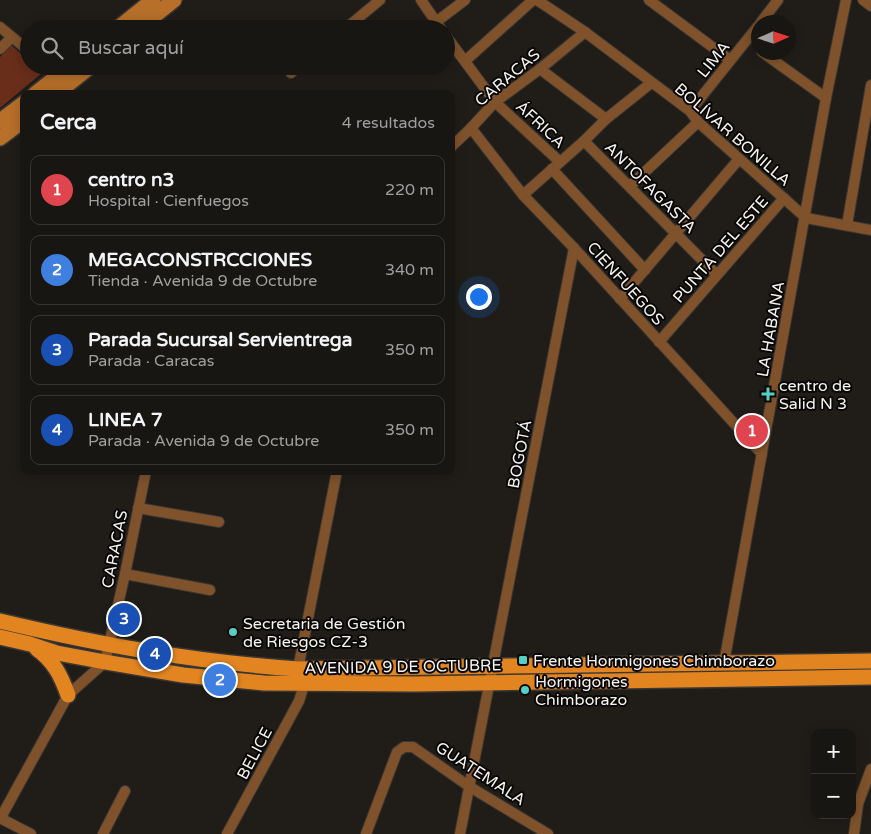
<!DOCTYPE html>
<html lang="es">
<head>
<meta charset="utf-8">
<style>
	:root { --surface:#181613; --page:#211f1c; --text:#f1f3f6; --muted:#9f9fa0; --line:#363533; --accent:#2563eb }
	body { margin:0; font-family:"Varela Round",sans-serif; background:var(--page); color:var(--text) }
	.controls { position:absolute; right:15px; bottom:15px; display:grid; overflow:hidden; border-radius:10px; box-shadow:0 2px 12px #0003 }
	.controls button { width:45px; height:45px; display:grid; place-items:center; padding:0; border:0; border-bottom:1px solid var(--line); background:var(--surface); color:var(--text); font:25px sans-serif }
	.compass { position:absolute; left:751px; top:15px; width:45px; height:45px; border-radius:50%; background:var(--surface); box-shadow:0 2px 12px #0003; rotate:87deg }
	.you { position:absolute; left:478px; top:296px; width:18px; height:18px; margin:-12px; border:4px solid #fff; border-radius:50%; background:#1a73e8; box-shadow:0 0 0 8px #1a73e833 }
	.badge { display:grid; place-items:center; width:32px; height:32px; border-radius:50%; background:var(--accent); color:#fff; font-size:16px; font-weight:700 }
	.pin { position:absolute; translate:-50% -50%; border:2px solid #fff; box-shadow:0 1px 5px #0006 }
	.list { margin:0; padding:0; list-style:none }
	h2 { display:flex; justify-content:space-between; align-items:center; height:65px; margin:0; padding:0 20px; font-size:21px }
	h2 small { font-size:16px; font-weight:400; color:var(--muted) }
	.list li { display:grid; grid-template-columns:32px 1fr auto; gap:15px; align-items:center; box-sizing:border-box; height:70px; margin:0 10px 10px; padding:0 10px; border:1px solid var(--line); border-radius:10px }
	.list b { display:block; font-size:19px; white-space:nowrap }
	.list p { margin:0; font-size:16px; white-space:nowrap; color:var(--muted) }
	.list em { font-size:16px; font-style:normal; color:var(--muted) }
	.icon { flex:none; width:28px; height:28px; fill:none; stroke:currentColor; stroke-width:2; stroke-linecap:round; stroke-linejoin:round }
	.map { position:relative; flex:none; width:871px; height:834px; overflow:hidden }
	.search { position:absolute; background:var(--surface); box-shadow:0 2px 12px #0003; left:20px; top:20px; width:435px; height:55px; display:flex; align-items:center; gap:12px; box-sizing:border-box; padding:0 18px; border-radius:28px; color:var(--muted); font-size:19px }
	.panel { position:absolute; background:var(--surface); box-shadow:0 2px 12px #0003; left:20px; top:90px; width:435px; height:385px; border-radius:10px }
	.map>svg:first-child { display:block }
	.green { fill:#682e1a }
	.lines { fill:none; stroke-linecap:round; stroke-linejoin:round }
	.street-casing { stroke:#3a3733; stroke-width:12 }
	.secondary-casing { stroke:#3a3733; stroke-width:18 }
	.primary-casing { stroke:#3a3733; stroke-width:18 }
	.street { stroke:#7f522b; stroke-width:10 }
	.secondary { stroke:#b76f29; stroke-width:15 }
	.primary { stroke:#e28521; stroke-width:15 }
	.poi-dot { fill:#56cec3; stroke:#090806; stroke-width:2 }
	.labels { text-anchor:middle; stroke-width:4; stroke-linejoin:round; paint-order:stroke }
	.street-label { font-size:16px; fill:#f6f4f1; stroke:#090806 }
	.poi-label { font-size:16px; fill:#f6f4f1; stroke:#090806; text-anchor:start }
</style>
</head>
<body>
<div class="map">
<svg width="871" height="834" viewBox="0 0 871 834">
	<rect width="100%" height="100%" fill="#201d19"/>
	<polygon class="green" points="11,45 29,61 29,66 34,66 42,73 0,108 0,57"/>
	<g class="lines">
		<defs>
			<g id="street">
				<polyline points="421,0 441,29"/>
				<polyline points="537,0 585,32 690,111 698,122 806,218 871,230"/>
				<polyline points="649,0 730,60"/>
				<polyline points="863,0 871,6"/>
				<polyline points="436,22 465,0"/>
				<polyline points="761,22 778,0"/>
				<polyline points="0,27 29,51"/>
				<polyline points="345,29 380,0"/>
				<polyline points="446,36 495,102 560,162"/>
				<polyline points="0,49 11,38"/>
				<polyline points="762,52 826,98"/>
				<polyline points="465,61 533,0"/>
				<polyline points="48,66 62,78"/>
				<polyline points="540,69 606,119"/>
				<polyline points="291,73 299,66"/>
				<polyline points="690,111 758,26"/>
				<polyline points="471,128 523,195 574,248 762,454"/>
				<polyline points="584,141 717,275"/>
				<polyline points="451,147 471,128 495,102 540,69 585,32"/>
				<polyline points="552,169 645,270"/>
				<polyline points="630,186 698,122"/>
				<polyline points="523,195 584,141 606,119 651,83"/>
				<polyline points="847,225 871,85"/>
				<polyline points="620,299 739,159"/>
				<polyline points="659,342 784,198"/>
				<polyline points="138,508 219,522"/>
				<polyline points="125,574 210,590"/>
				<polyline points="724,663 826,98 846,0"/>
				<polyline points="298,669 337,471"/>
				<polyline points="0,818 31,834"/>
				<polyline points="0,819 68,695 105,662 125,574 146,471"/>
				<polyline points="103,834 125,791"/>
				<polyline points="227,834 299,701 304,685"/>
				<polyline points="366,834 397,752 404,747 413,747 470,787 548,834"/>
				<polyline points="460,834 574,248"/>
				<polyline points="854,834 858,804 871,769"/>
			</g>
			<g id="secondary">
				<polyline points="117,29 153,0"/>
				<polyline points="138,29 174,0"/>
				<polyline points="35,94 70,66"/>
				<polyline points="56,94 91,66"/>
				<polyline points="0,121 24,103"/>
				<polyline points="0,138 24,120"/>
			</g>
			<g id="primary">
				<path d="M 0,621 C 101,645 194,662 298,669 L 871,661"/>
				<polyline points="0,637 30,644 57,653 105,662 183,675 264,683 415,684 871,677"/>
				<path d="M 37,649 C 54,661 61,676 68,695"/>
			</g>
		</defs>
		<use href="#street" class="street-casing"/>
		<use href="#secondary" class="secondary-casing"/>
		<use href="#primary" class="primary-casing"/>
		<use href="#street" class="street"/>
		<use href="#secondary" class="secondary"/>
		<use href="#primary" class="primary"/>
	</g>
	<g class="poi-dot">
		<path d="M765.5 386.5h5v5h5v5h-5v5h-5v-5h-5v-5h5z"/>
		<circle cx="233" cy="632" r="5"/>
		<rect x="518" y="655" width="10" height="10" rx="2.5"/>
		<circle cx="525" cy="690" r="5"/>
	</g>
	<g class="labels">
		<g class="street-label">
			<text transform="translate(713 59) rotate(-51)" y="6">LIMA</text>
			<text transform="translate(507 77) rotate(-40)" y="6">CARACAS</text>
			<text transform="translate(541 124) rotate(43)" y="6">ÁFRICA</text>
			<text transform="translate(733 134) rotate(41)" y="6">BOLÍVAR BONILLA</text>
			<text transform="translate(651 187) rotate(45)" y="6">ANTOFAGASTA</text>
			<text transform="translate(720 249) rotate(-49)" y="6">PUNTA DEL ESTE</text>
			<text transform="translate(626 283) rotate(48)" y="6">CIENFUEGOS</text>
			<text transform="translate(770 329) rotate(-80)" y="6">LA HABANA</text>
			<text transform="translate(519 454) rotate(-79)" y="6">BOGOTÁ</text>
			<text transform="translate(114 549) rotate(-79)" y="6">CARACAS</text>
			<text transform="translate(403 666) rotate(-1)" y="6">AVENIDA 9 DE OCTUBRE</text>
			<text transform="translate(254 753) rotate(-62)" y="6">BELICE</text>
			<text transform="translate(481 773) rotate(33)" y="6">GUATEMALA</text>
		</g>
		<g class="poi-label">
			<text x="779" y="391">centro de<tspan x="779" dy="18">Salid N 3</tspan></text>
			<text x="243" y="629">Secretaria de Gestión<tspan x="243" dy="18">de Riesgos CZ-3</tspan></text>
			<text x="533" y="666">Frente Hormigones Chimborazo</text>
			<text x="535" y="687">Hormigones<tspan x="535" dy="18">Chimborazo</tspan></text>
		</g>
	</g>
</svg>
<div class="controls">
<button>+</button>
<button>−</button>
</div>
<svg class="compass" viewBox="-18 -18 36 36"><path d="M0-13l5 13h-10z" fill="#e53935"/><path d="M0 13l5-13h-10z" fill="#9f9fa0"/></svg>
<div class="you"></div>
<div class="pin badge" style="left:752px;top:431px;background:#e0444e">1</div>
<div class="pin badge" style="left:220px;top:680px;background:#3f7fe0">2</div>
<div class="pin badge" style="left:124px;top:619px;background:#1a4fb4">3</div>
<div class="pin badge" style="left:155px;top:654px;background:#1a4fb4">4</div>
<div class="search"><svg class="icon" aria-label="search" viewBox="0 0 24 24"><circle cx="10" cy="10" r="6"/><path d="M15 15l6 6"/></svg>Buscar aquí</div>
<section class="panel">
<h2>Cerca<small>4 resultados</small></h2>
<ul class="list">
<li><span class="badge" style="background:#e0444e">1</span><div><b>centro n3</b><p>Hospital · Cienfuegos</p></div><em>220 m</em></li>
<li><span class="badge" style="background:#3f7fe0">2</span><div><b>MEGACONSTRCCIONES</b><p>Tienda · Avenida 9 de Octubre</p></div><em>340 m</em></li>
<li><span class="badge" style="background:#1a4fb4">3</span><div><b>Parada Sucursal Servientrega</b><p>Parada · Caracas</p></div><em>350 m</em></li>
<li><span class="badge" style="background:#1a4fb4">4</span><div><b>LINEA 7</b><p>Parada · Avenida 9 de Octubre</p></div><em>350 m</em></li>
</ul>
</section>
</div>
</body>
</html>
